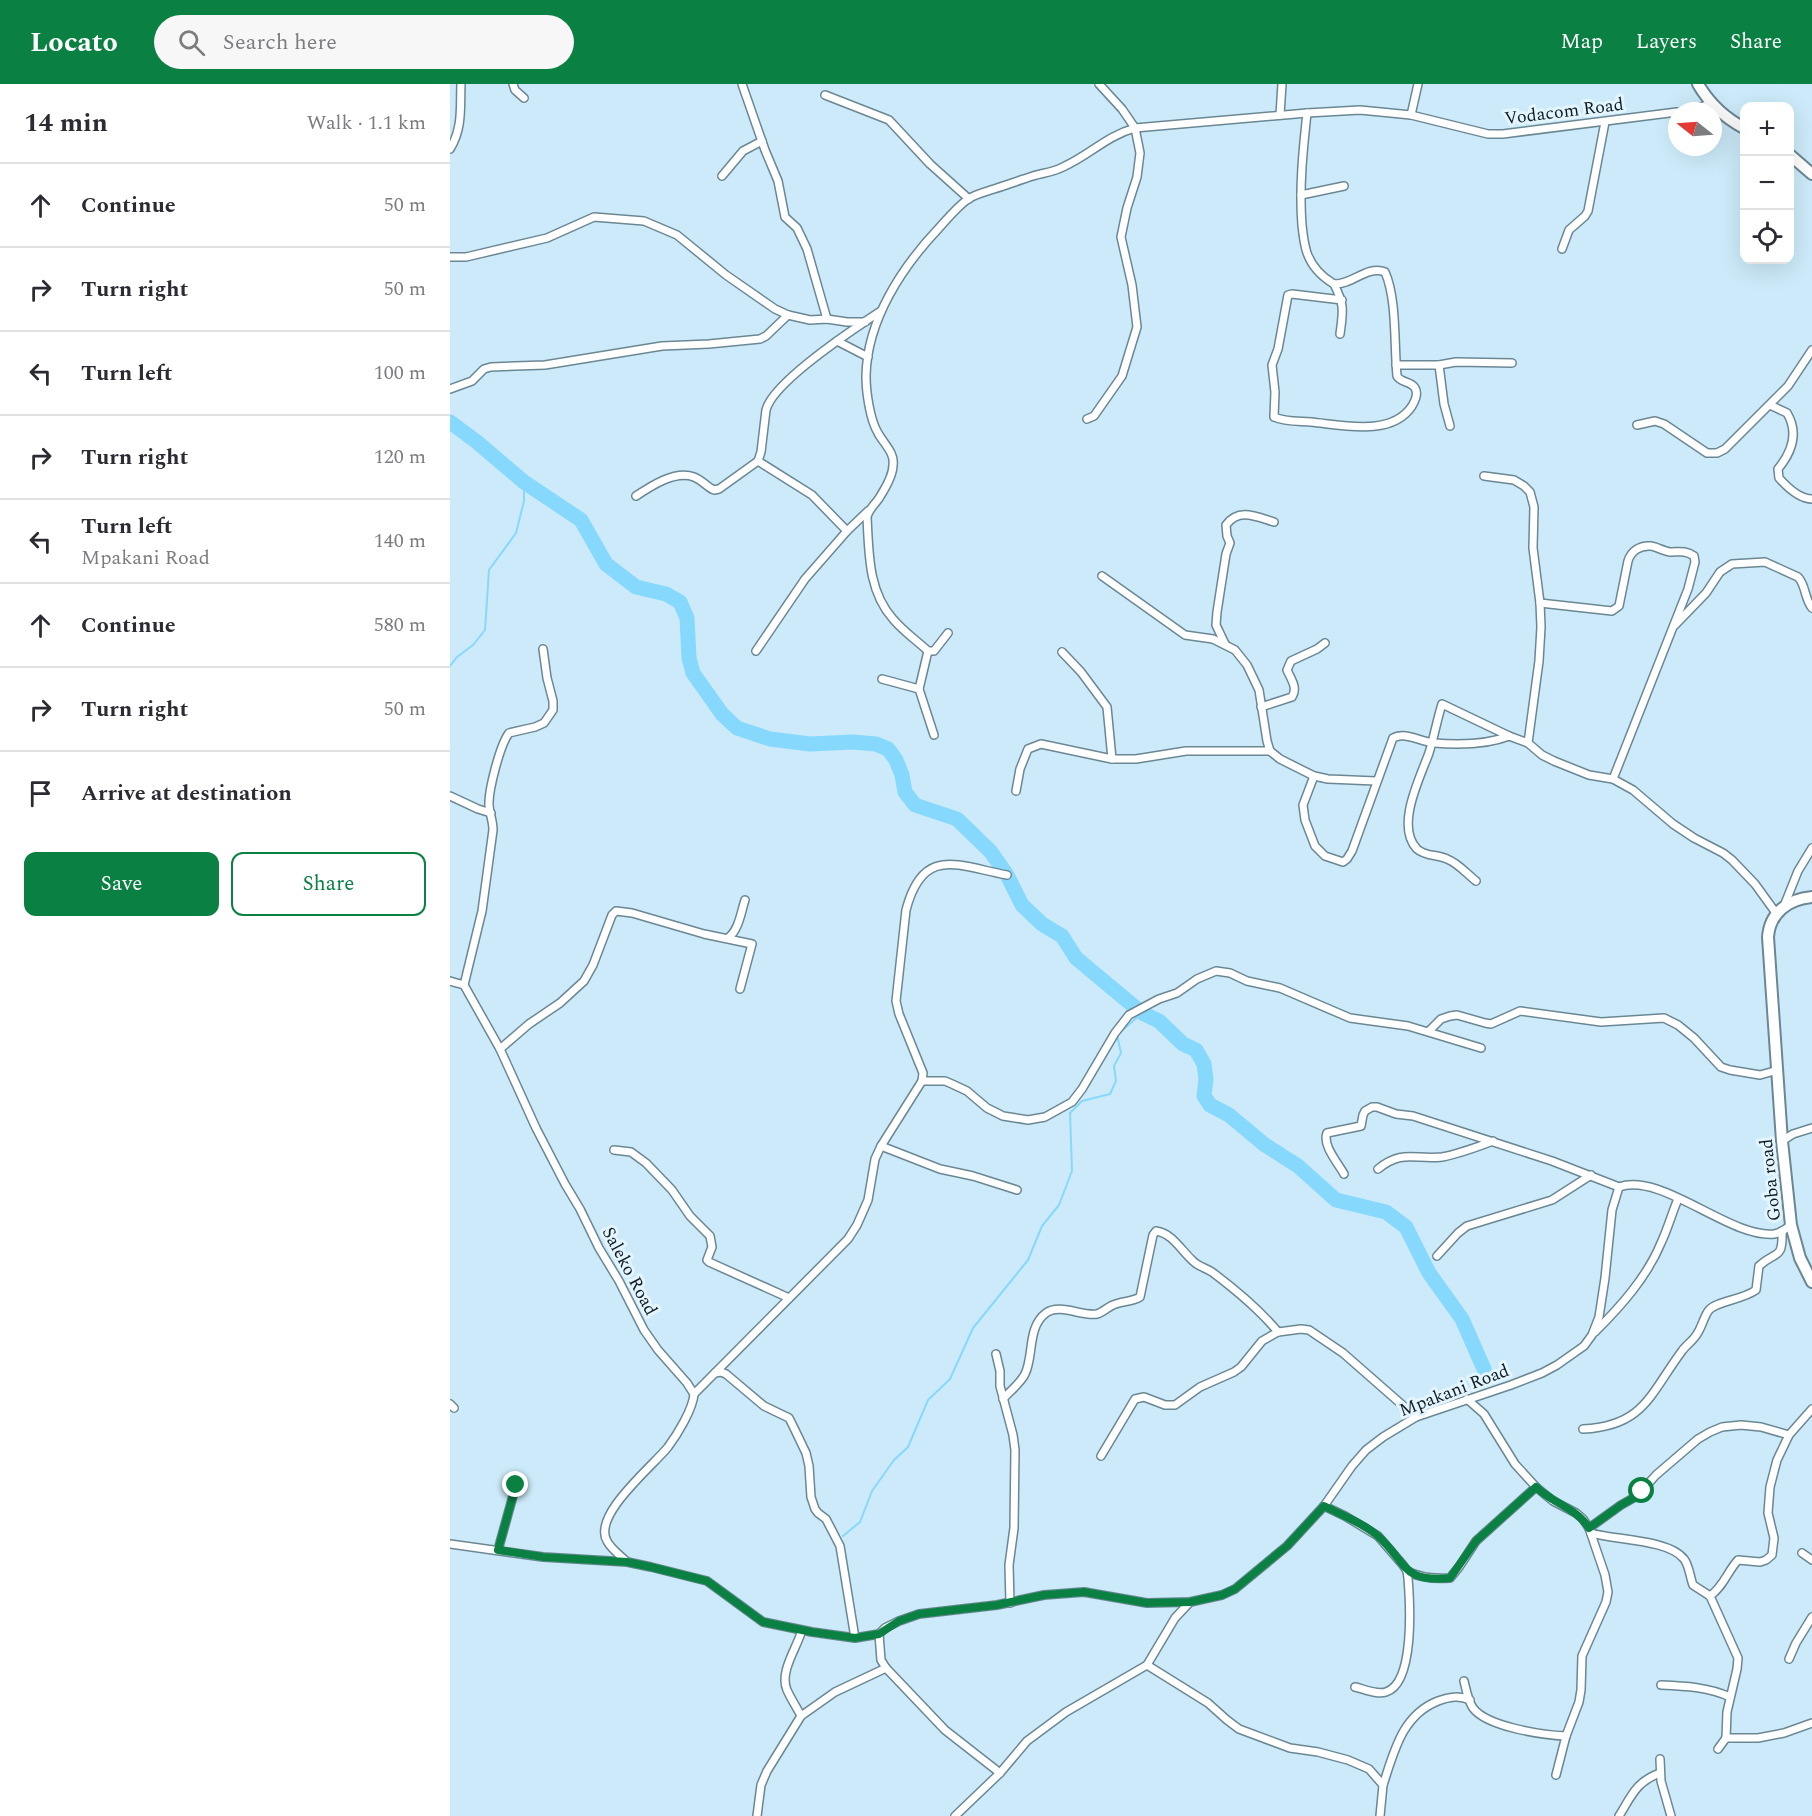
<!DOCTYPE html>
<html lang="en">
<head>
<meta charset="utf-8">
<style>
	:root { --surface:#fff; --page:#f7f7f7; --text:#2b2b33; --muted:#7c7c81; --line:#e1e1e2; --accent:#0b8043 }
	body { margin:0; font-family:Spectral,serif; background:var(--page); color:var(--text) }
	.controls { position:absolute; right:18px; top:18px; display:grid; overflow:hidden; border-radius:12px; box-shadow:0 6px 24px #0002 }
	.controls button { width:54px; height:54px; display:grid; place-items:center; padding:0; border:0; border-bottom:2px solid var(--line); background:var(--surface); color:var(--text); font:30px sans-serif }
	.compass { position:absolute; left:1218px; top:18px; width:54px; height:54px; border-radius:50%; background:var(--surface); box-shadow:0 6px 24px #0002; rotate:287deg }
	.stop { position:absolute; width:18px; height:18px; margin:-14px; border:4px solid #0b8043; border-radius:50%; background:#fff }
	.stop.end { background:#0b8043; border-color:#fff; box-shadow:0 2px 6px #0008 }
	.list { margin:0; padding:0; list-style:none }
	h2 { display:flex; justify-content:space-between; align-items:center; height:78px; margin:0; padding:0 24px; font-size:26px }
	h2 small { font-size:20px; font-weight:400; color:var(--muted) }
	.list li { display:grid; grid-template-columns:39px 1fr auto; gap:18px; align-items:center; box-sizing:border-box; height:84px; padding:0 24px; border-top:2px solid var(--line) }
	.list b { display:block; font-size:22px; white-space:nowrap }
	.list p { margin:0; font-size:20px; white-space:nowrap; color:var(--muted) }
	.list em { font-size:20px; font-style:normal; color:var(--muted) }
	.actions { display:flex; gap:12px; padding:18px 24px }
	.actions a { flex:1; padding:14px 0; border:2px solid var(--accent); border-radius:12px; text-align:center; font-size:21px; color:var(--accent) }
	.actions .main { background:var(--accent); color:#fff }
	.icon { flex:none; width:33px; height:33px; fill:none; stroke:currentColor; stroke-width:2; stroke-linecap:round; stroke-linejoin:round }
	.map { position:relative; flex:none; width:1362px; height:1732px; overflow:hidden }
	header { display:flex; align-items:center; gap:36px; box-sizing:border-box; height:84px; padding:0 30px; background:var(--accent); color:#fff }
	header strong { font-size:28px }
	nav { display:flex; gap:33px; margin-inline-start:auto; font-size:21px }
	.search { width:420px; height:54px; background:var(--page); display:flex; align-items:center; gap:15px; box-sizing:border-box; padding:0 21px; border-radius:33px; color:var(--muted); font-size:22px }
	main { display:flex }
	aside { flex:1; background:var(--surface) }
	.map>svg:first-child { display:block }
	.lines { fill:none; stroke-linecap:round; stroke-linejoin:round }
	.stream { stroke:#87d8fd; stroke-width:2 }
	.river { stroke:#87d8fd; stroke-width:15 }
	.street-casing { stroke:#6b8794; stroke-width:10 }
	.secondary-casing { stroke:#6b8794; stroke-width:14 }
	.street { stroke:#fff; stroke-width:7 }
	.secondary { stroke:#fff; stroke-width:10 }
	.route { stroke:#0b8043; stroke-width:8 }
	.labels { text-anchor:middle; stroke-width:6; stroke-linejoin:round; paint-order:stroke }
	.street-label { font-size:18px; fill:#111c21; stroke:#e3f5fe }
</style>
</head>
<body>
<header>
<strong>Locato</strong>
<div class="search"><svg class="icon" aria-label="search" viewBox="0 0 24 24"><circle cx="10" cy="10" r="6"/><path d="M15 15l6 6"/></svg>Search here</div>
<nav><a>Map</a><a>Layers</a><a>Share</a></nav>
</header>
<main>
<aside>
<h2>14 min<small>Walk · 1.1 km</small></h2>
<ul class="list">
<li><svg class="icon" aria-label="ahead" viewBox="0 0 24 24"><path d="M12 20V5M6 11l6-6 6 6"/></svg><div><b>Continue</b></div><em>50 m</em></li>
<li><svg class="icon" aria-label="right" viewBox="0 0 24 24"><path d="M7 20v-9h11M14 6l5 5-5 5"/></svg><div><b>Turn right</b></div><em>50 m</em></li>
<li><svg class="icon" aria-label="left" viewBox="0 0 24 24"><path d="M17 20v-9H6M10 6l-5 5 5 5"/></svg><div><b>Turn left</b></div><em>100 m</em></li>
<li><svg class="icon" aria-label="right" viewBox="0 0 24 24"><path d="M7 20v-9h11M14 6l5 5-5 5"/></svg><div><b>Turn right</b></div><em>120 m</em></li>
<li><svg class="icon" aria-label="left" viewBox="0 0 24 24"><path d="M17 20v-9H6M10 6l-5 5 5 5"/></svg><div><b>Turn left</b><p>Mpakani Road</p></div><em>140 m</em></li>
<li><svg class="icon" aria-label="ahead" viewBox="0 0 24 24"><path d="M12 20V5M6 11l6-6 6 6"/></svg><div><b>Continue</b></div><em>580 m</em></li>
<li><svg class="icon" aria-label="right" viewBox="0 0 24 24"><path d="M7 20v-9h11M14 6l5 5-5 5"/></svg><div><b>Turn right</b></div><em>50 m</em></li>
<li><svg class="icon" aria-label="arrive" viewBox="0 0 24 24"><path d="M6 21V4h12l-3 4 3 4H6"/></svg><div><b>Arrive at destination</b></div></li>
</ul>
<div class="actions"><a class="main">Save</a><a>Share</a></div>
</aside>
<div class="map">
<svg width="1362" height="1732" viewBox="0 0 1362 1732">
	<rect width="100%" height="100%" fill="#cceaf9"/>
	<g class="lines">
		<g class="stream">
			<polyline points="0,582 7,573 23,561 35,546 39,486 66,449 74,417 74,398"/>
			<polyline points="393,1452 410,1438 422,1407 444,1376 458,1363 478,1316 500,1295 523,1244 578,1176 592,1142 609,1121 622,1087 620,1029 632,1017 660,1010 666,997 664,982 671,969 667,951 692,929"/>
		</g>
		<polyline class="river" points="0,338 27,358 74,398 131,436 156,480 186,503 216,510 230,518 237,534 239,574 243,589 272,630 287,644 320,655 360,660 403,658 426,660 438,665 446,676 452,691 455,708 465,721 507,735 541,768 557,791 572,821 592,840 612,852 626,874 692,929 709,937 733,960 746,966 754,980 756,995 754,1012 760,1021 779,1031 815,1061 848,1082 886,1116 936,1128 956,1143 979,1189 1012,1235 1034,1285"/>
		<defs>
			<g id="street">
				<polyline points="63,0 65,6 74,14"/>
				<polyline points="292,0 315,66 328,97 335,133 347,144 357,165 377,235"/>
				<polyline points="375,11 439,36 480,80 519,115"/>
				<polyline points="1234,27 1262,20"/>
				<path d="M 857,29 C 853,66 849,104 852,141 C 853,151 854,160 857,169 C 862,183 872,193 884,200 C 902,201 917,181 935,188 C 947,215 944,261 947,292 C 951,299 961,297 965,304 C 968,309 965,317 962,322 C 942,353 892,341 861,338 C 850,337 835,338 824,333 L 825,308 L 822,281 L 828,265 L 838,211 L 842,210 L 892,216"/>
				<polyline points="830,31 832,0"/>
				<polyline points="961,31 968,0"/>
				<path d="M 0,65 C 13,44 10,23 11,0"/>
				<polyline points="272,92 293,67 312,57"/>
				<polyline points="851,111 894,102"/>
				<polyline points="1112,165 1119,146 1135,132 1138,127 1155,38"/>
				<polyline points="0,173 16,173 97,154 144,133 194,137 227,151 276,191 325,225 338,231 360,236 377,235 397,238 415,238"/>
				<path d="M 884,200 C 895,222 893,227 890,250"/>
				<polyline points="387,257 418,273"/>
				<polyline points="946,281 989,281 994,320 1000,342"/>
				<polyline points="989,281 1006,278 1062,279"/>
				<polyline points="0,305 22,297 34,285 41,283 95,281 212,262 259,260 310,255 316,252 338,231"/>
				<path d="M 1320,321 L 1337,329 C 1349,349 1342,368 1328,385 L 1329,394 C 1337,403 1349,415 1362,415"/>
				<polyline points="637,335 644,332 672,292 687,243 682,201 671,153 677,124 687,93 690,69 685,44 672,25 649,0"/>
				<polyline points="1187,341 1205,337 1214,340 1257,369 1267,369 1275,365 1338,302 1362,266"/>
				<polyline points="308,377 362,411 397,447"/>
				<polyline points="1034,392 1064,396 1074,402 1080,408 1084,423 1083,464 1090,519 1091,543 1089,577 1078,659 1092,671 1104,677 1139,691 1163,695 1183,706 1223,740 1244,754 1273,769 1282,776 1305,800 1326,829"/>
				<path d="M 186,412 C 201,402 225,386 244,393 C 252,396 257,403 264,406 L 269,405 L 308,377 L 311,368 L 316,326 C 323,298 405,244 431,227"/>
				<polyline points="652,492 735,551 763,555 785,566 797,581 809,606 817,657 820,667 830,675 864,692 878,695 926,697"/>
				<path d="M 1090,519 L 1162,527 L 1169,522 L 1178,477 C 1181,467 1190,461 1201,462 C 1207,463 1213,467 1220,468 C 1229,468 1235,466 1244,472 L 1245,478 L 1238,505 L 1163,695"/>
				<path d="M 1225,541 L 1256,509 L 1270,488 L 1282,480 L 1315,478 L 1348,493 C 1356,501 1354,514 1362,524"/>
				<path d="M 498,549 L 484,567 L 478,567 C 466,556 453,547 443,535 C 418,507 419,469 417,433 C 419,424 427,419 431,411 C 436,403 443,391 443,381 C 445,369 434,360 428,349 C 420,336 416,308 416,292 C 417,236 452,183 489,144 C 498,134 507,123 518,115 C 526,110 535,108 544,105 C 557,101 570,96 583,92 C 593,89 604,88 613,83 C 640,71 656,52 685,44 L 857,29 L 910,26 L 961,31 L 1038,50 L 1053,50 L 1227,28"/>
				<path d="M 775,560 L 766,541 L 767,528 L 776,470 L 780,459 L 777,452 L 776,441 C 789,423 807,433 824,438"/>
				<polyline points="306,567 355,495 397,447 418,427"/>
				<polyline points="478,567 469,605 484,651"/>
				<polyline points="612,568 631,588 657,623 662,675"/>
				<polyline points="432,595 469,605"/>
				<path d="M 811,623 L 842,613 C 848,604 841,595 837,586 L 841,577 L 867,565 L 875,559"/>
				<path d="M 864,692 L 853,721 L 855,736 L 865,762 L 875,772 L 893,778 L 897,775 L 902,767 L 943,654 C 955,647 971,658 984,659 C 1008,661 1036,661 1059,652"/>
				<polyline points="566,707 570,685 578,665 591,660 662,675 686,675 736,667 820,667"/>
				<polyline points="0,712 28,725 41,729"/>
				<path d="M 1026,797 C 1017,790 1008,779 997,775 C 987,770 976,773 967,765 C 945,742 970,694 979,669 C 984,653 987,636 992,620 L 1059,652 L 1078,659"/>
				<polyline points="1334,822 1348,787 1362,764"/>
				<path d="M 278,854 C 289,846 291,828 295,816"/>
				<path d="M 0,897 L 14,901 L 50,965 L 86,1044 L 115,1100 L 130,1125 L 149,1164 L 169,1197 L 194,1246 L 208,1266 L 237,1299 L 244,1310 C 243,1325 227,1351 218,1363 C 203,1382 142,1431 157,1457 C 161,1465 171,1472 177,1478"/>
				<path d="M 14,901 L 32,827 L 43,746 C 43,737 40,731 39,722 C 38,707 50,661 59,649 L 85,643 L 94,639 L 103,626 L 103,617 L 97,594 L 93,565"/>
				<polyline points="979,947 991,935 1000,932 1007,931 1035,939 1041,940 1070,927 1151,938 1214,934 1228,941 1244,954 1271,983 1280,986 1310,991 1328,986"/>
				<polyline points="50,965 79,940 110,919 134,897 143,881 162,831 166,827 182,829 254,850 302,860 290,905"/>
				<polyline points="472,997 495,997 502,1000 517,1007 537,1024 553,1032 578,1036 595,1033 622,1018 632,1005 665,949 679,931 709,915 727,909 747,895 766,887 780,889 797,897 830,904 900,934 958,942 1031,964"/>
				<polyline points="1332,1057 1343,1050 1362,1044"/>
				<polyline points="431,1062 490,1085 523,1092 567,1106"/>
				<polyline points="164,1066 181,1068 196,1079 222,1106 240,1132 260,1152 262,1163 257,1176 259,1178 339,1214"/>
				<path d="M 928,1085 C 952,1065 965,1076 992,1073 C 1009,1070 1027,1063 1043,1057"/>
				<path d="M 894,1090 C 888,1079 872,1061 877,1049 L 911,1042 L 913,1031 L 915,1027 L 922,1023 L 927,1023 L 946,1030 L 963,1032 L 1102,1077 L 1169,1103"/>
				<polyline points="987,1172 1008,1149 1017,1142 1102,1116 1141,1091"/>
				<path d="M 1145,1248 C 1171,1222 1197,1193 1211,1159 C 1218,1144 1222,1129 1228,1115"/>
				<polyline points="546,1270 550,1287 550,1302 563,1351 565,1366 564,1444 559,1481 560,1519"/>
				<polyline points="265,1289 271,1288 276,1290 314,1322 339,1334 344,1344 356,1369 359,1382 361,1413 365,1425 368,1429 376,1435 390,1462 405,1554"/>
				<path d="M 244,1310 L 398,1155 L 407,1141 L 418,1116 L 425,1075 L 431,1062 L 472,997 L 473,989 L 449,930 L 446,917 L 456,826 C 473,761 508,782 557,791"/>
				<path d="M 553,1315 C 560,1307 570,1300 575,1290 C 584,1272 577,1243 596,1229 C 610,1219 633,1233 647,1230 C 653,1228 658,1223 663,1221 C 672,1217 682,1218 690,1213 L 703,1151 L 706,1147 C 722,1149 731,1166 742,1176 C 747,1182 756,1184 762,1188 C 786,1206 809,1225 828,1248"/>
				<polyline points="1017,1315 1034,1330 1065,1380 1086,1403 1103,1417 1126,1429 1133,1435 1139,1444 1155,1491 1158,1508 1156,1518 1132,1572 1131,1606 1129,1618 1116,1652 1106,1691"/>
				<polyline points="0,1320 4,1324"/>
				<path d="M 1133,1345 C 1194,1342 1200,1310 1232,1267 C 1236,1261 1243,1257 1247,1250 C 1252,1243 1254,1232 1259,1226 C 1267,1217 1292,1216 1306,1206 L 1309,1182 C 1326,1166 1333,1177 1332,1147"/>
				<polyline points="651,1372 685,1315 694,1313 715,1321 725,1321 750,1303 784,1288 791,1283 812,1257 819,1253 828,1248 851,1245 859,1246 893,1269 966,1333"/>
				<path d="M 874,1422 L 895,1432 L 928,1452 L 953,1481 L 957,1487 L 958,1494 C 960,1519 965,1599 936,1608 C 927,1611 914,1605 905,1603"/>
				<polyline points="1139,1444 1171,1421 1187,1412 1206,1391 1248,1355 1260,1348 1272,1343 1291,1341 1311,1343 1339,1351"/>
				<path d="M 1141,1449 C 1163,1456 1219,1455 1234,1475 C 1239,1481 1240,1493 1243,1501 L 1260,1512 L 1288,1574 L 1287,1585 L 1277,1628 L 1276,1654 L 1268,1665"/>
				<polyline points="0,1460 93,1473 177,1478 201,1483 257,1497 313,1538 362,1548 405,1554 429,1550 435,1544 449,1537 469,1530 547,1521 594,1511 634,1508 697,1519 740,1518"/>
				<polyline points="48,1466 66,1401"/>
				<polyline points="1352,1469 1362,1476"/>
				<path d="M 957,1487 C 970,1494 985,1495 1000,1494 L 1009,1483 L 1026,1457 L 1086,1403"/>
				<path d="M 1260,1512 C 1274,1502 1277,1488 1288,1476 L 1310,1478 L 1316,1476 L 1322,1471 L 1324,1454 L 1318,1429 L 1320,1403 L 1327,1376 L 1339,1351 L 1362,1325"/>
				<polyline points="429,1550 431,1576 436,1584 495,1646 550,1689"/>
				<polyline points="1339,1575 1346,1559 1362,1533"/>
				<polyline points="697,1581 758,1619 777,1636 789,1645 840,1664 868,1668 898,1676 919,1685 933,1701 930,1732"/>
				<path d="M 1014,1597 C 1016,1605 1018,1617 1023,1624 C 1037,1643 1093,1651 1116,1652"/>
				<path d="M 1211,1601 C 1235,1602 1258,1603 1280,1613"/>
				<path d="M 351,1632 C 347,1624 341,1615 337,1606 C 329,1588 347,1564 352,1546"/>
				<polyline points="1276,1654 1308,1654 1334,1649 1362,1639"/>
				<polyline points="1210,1675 1211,1697 1221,1732"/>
				<path d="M 933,1701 C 944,1668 952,1631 988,1617 C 999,1613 1009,1611 1020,1616"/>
				<polyline points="307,1732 311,1701 317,1687 351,1632 385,1608 436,1584"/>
				<path d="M 505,1732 L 550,1689 L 577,1657 L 616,1628 L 697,1581 L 725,1534 L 740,1518 L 772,1511 L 785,1505 L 837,1462 L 874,1422 L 902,1382 L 916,1366 L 933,1353 L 966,1333 L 1061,1301 L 1092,1289 L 1107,1281 L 1134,1262 L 1142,1251 L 1149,1233 L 1155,1194 L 1162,1126 L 1169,1103 C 1212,1088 1279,1154 1324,1150 C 1331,1149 1336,1145 1341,1141"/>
				<path d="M 1169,1732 C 1182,1711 1186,1698 1210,1689"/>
			</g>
			<g id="secondary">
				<path d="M 1248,0 C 1259,19 1275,34 1294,44"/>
				<polyline points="1340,71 1362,90"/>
				<path d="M 1362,813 C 1339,815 1320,828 1318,853 L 1332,1057 L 1341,1141 L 1350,1174 L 1362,1198"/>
			</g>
		</defs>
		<use href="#street" class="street-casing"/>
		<use href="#secondary" class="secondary-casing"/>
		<use href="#street" class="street"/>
		<use href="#secondary" class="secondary"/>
	</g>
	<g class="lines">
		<path class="route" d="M 66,1401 L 48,1466 L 93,1473 L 177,1478 L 201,1483 L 257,1497 L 313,1538 L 362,1548 L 405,1554 L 429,1550 L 449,1537 L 469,1530 L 547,1521 L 594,1511 L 634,1508 L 697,1519 L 740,1518 L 772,1511 L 785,1505 L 837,1462 L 874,1422 C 892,1431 913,1439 928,1452 C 957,1478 951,1499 1000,1494 L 1026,1457 L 1086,1403 C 1104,1420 1126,1424 1139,1444 L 1171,1421 L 1187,1412 L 1192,1407"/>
	</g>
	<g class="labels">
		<g class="street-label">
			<text transform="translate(1114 27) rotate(-7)" y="6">Vodacom Road</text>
			<text transform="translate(1320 1096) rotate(-96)" y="6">Goba road</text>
			<text transform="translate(180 1187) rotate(62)" y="6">Saleko Road</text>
			<text transform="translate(1004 1306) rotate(-21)" y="6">Mpakani Road</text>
		</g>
	</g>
</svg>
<div class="controls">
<button>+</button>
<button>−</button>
<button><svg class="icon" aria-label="locate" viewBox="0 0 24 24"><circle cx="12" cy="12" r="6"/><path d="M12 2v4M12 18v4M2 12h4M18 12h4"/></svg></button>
</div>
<svg class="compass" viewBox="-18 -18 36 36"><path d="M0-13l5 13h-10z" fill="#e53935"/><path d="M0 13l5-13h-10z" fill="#7c7c81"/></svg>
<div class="stop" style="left:1192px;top:1407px"></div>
<div class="stop end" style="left:66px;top:1401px"></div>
</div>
</main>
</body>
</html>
